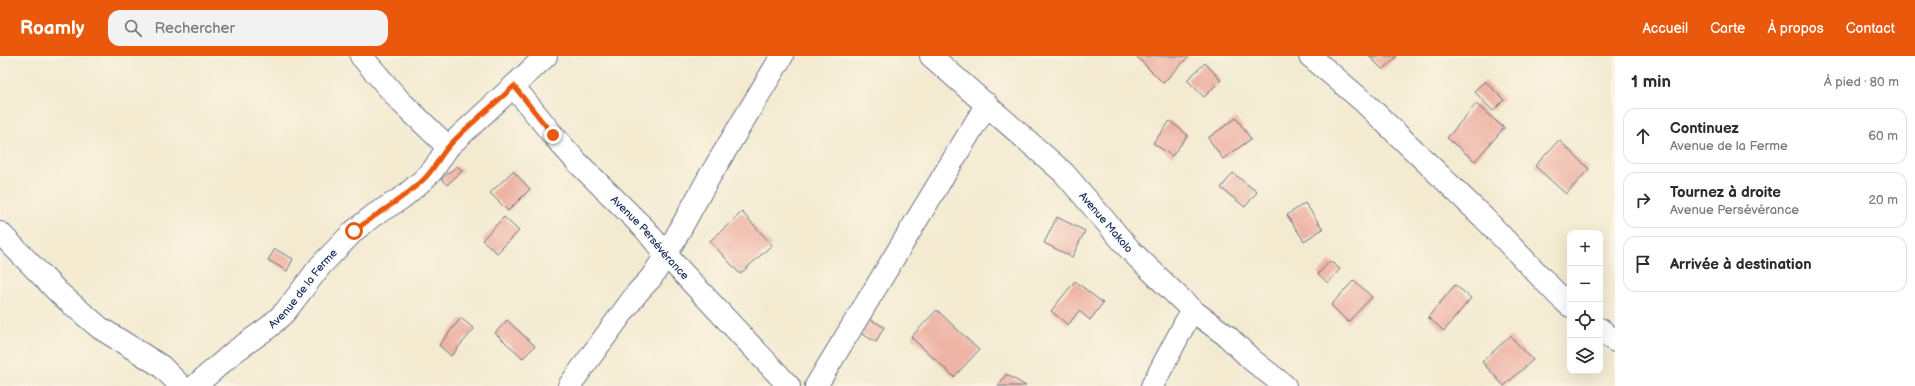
<!DOCTYPE html>
<html lang="fr">
<head>
<meta charset="utf-8">
<style>
	:root { --surface:#fff; --page:#f2f2f3; --text:#2b2b33; --muted:#7c7c81; --line:#e1e1e2; --accent:#ea580c }
	body { margin:0; font-family:"Balsamiq Sans",sans-serif; background:var(--page); color:var(--text) }
	.controls { position:absolute; right:12px; bottom:12px; display:grid; overflow:hidden; border-radius:8px; box-shadow:0 4px 16px #0002 }
	.controls button { width:36px; height:36px; display:grid; place-items:center; padding:0; border:0; border-bottom:1px solid var(--line); background:var(--surface); color:var(--text); font:20px sans-serif }
	.stop { position:absolute; width:12px; height:12px; margin:-9px; border:3px solid #ea580c; border-radius:50%; background:#fff }
	.stop.end { background:#ea580c; border-color:#fff; box-shadow:0 1px 4px #0008 }
	.list { margin:0; padding:0; list-style:none }
	h2 { display:flex; justify-content:space-between; align-items:center; height:52px; margin:0; padding:0 16px; font-size:17px }
	h2 small { font-size:13px; font-weight:400; color:var(--muted) }
	.list li { display:grid; grid-template-columns:26px 1fr auto; gap:12px; align-items:center; box-sizing:border-box; height:56px; margin:0 8px 8px; padding:0 8px; border:1px solid var(--line); border-radius:12px }
	.list b { display:block; font-size:15px; white-space:nowrap }
	.list p { margin:0; font-size:13px; white-space:nowrap; color:var(--muted) }
	.list em { font-size:13px; font-style:normal; color:var(--muted) }
	.icon { flex:none; width:22px; height:22px; fill:none; stroke:currentColor; stroke-width:2; stroke-linecap:round; stroke-linejoin:round }
	.map { position:relative; flex:none; width:1615px; height:330px; overflow:hidden }
	header { display:flex; align-items:center; gap:24px; box-sizing:border-box; height:56px; padding:0 20px; background:var(--accent); color:#fff }
	header strong { font-size:19px }
	nav { display:flex; gap:22px; margin-inline-start:auto; font-size:14px }
	.search { width:280px; height:36px; background:var(--page); display:flex; align-items:center; gap:10px; box-sizing:border-box; padding:0 14px; border-radius:12px; color:var(--muted); font-size:15px }
	main { display:flex }
	aside { flex:1; background:var(--surface) }
	.map>svg:first-child { display:block }
	.building { fill:#edb4a5 }
	.lines { fill:none; stroke-linecap:round; stroke-linejoin:round }
	.minor-casing { stroke:#677086; stroke-width:24 }
	.minor { stroke:#fff; stroke-width:22 }
	.route { stroke:#ea580c; stroke-width:5 }
	.labels { text-anchor:middle; stroke-width:3; stroke-linejoin:round; paint-order:stroke }
	.street-label { font-size:11px; fill:#1b2f5e; stroke:#fcf5e5 }
</style>
</head>
<body>
<header>
<strong>Roamly</strong>
<div class="search"><svg class="icon" aria-label="search" viewBox="0 0 24 24"><circle cx="10" cy="10" r="6"/><path d="M15 15l6 6"/></svg>Rechercher</div>
<nav><a>Accueil</a><a>Carte</a><a>À propos</a><a>Contact</a></nav>
</header>
<main>
<div class="map">
<svg width="1615" height="330" viewBox="0 0 1615 330">
	<rect width="100%" height="100%" fill="#fcf5e5"/>
	<filter id="ink" filterUnits="userSpaceOnUse"><feTurbulence type="fractalNoise" baseFrequency=".025" numOctaves="2"/><feDisplacementMap in="SourceGraphic" scale="8" xChannelSelector="R" yChannelSelector="G"/><feConvolveMatrix kernelMatrix="1 2 1 2 8 2 1 2 1" color-interpolation-filters="sRGB"/></filter>
	<filter id="wash" filterUnits="userSpaceOnUse"><feTurbulence type="fractalNoise" baseFrequency=".012" numOctaves="4" result="noise"/><feDisplacementMap in="SourceGraphic" scale="16" xChannelSelector="R" yChannelSelector="G"/><feGaussianBlur stdDeviation="0.9" result="paint"/><feColorMatrix in="noise" values="0 0 0 0 0 0 0 0 0 0 0 0 0 0 0 0 0 1.4 0 .05"/><feComposite in="paint" operator="in"/></filter>
	<g filter="url(#wash)">
		<rect width="100%" height="100%" fill="#f3ead0"/>
		<g id="blocks">
			<g class="building">
				<polygon points="1136,0 1189,0 1163,27"/>
				<polygon points="1369,0 1397,0 1383,14"/>
				<polygon points="1205,7 1221,24 1204,41 1187,24"/>
				<polygon points="1485,25 1504,44 1493,55 1474,35"/>
				<polygon points="1476,48 1504,72 1475,105 1447,82"/>
				<polygon points="1236,62 1251,83 1223,103 1208,82"/>
				<polygon points="1170,65 1188,79 1172,100 1153,87"/>
				<polygon points="1559,84 1589,113 1566,138 1535,110"/>
				<polygon points="457,110 462,115 447,129 441,123"/>
				<polygon points="513,115 530,133 508,155 490,137"/>
				<polygon points="1233,117 1257,136 1245,151 1221,132"/>
				<polygon points="1305,147 1323,173 1304,185 1287,159"/>
				<polygon points="742,156 772,189 740,218 710,185"/>
				<polygon points="504,161 519,175 497,197 482,184"/>
				<polygon points="1057,161 1085,175 1072,201 1044,187"/>
				<polygon points="275,193 293,203 287,215 268,204"/>
				<polygon points="1330,205 1340,213 1328,227 1318,218"/>
				<polygon points="1354,224 1372,241 1348,266 1331,249"/>
				<polygon points="1075,225 1103,247 1090,264 1079,255 1068,269 1051,255"/>
				<polygon points="1455,229 1471,242 1444,275 1428,261"/>
				<polygon points="937,254 979,294 954,321 911,281"/>
				<polygon points="461,262 474,273 451,300 439,289"/>
				<polygon points="867,262 884,271 876,286 859,276"/>
				<polygon points="507,264 535,290 523,302 495,277"/>
				<polygon points="1510,280 1533,304 1504,330 1482,306"/>
				<polygon points="1006,318 1026,330 998,330"/>
			</g>
		</g>
	</g>
	<g filter="url(#ink)">
		<use href="#blocks" fill-opacity="0" stroke="#677086" stroke-width="1"/>
		<g class="lines">
			<defs>
				<g id="minor">
					<polyline points="361,0 400,45 448,91"/>
					<path id="s1" d="M 931,0 L 1064,117 L 1131,195 L 1192,254 L 1227,280 L 1252,304 L 1285,330"/>
					<polyline points="1310,0 1365,47 1484,162 1562,243 1570,250"/>
					<path id="s2" d="M 514,31 L 553,79 L 577,106 L 645,173 L 666,199 L 789,330"/>
					<polyline points="0,177 60,238 100,272 161,310 181,330"/>
					<polyline points="1600,273 1615,285"/>
					<path id="s3" d="M 195,330 L 234,296 L 269,271 L 285,256 L 321,209 L 354,175 L 374,159 L 402,142 L 423,124 L 433,114 L 448,91 L 546,0"/>
					<polyline points="569,330 637,237 651,222 666,199 708,123 782,0"/>
					<polyline points="816,330 987,48"/>
					<polyline points="1152,330 1192,254"/>
				</g>
			</defs>
			<use href="#minor" class="minor-casing"/>
			<use href="#minor" class="minor"/>
		</g>
	</g>
	<g class="lines" filter="url(#ink)">
		<path class="route" d="M 354,175 C 377,157 402,144 423,124 C 434,114 439,101 449,90 C 468,69 493,50 514,30 L 553,79"/>
	</g>
	<g class="labels">
		<g class="street-label">
			<text dy="4" stroke="none"><textPath href="#s1" startOffset="242">Avenue Makolo</textPath></text>
			<text dy="4" stroke="none"><textPath href="#s2" startOffset="203">Avenue Persévérance</textPath></text>
			<text dy="4" stroke="none"><textPath href="#s3" startOffset="146">Avenue de la Ferme</textPath></text>
		</g>
	</g>
</svg>
<div class="controls">
<button>+</button>
<button>−</button>
<button><svg class="icon" aria-label="locate" viewBox="0 0 24 24"><circle cx="12" cy="12" r="6"/><path d="M12 2v4M12 18v4M2 12h4M18 12h4"/></svg></button>
<button><svg class="icon" aria-label="layers" viewBox="0 0 24 24"><path d="M12 4l9 5-9 5-9-5zM3 14l9 5 9-5"/></svg></button>
</div>
<div class="stop" style="left:354px;top:175px"></div>
<div class="stop end" style="left:553px;top:79px"></div>
</div>
<aside>
<h2>1 min<small>À pied · 80 m</small></h2>
<ul class="list">
<li><svg class="icon" aria-label="ahead" viewBox="0 0 24 24"><path d="M12 20V5M6 11l6-6 6 6"/></svg><div><b>Continuez</b><p>Avenue de la Ferme</p></div><em>60 m</em></li>
<li><svg class="icon" aria-label="right" viewBox="0 0 24 24"><path d="M7 20v-9h11M14 6l5 5-5 5"/></svg><div><b>Tournez à droite</b><p>Avenue Persévérance</p></div><em>20 m</em></li>
<li><svg class="icon" aria-label="arrive" viewBox="0 0 24 24"><path d="M6 21V4h12l-3 4 3 4H6"/></svg><div><b>Arrivée à destination</b></div></li>
</ul>
</aside>
</main>
</body>
</html>
